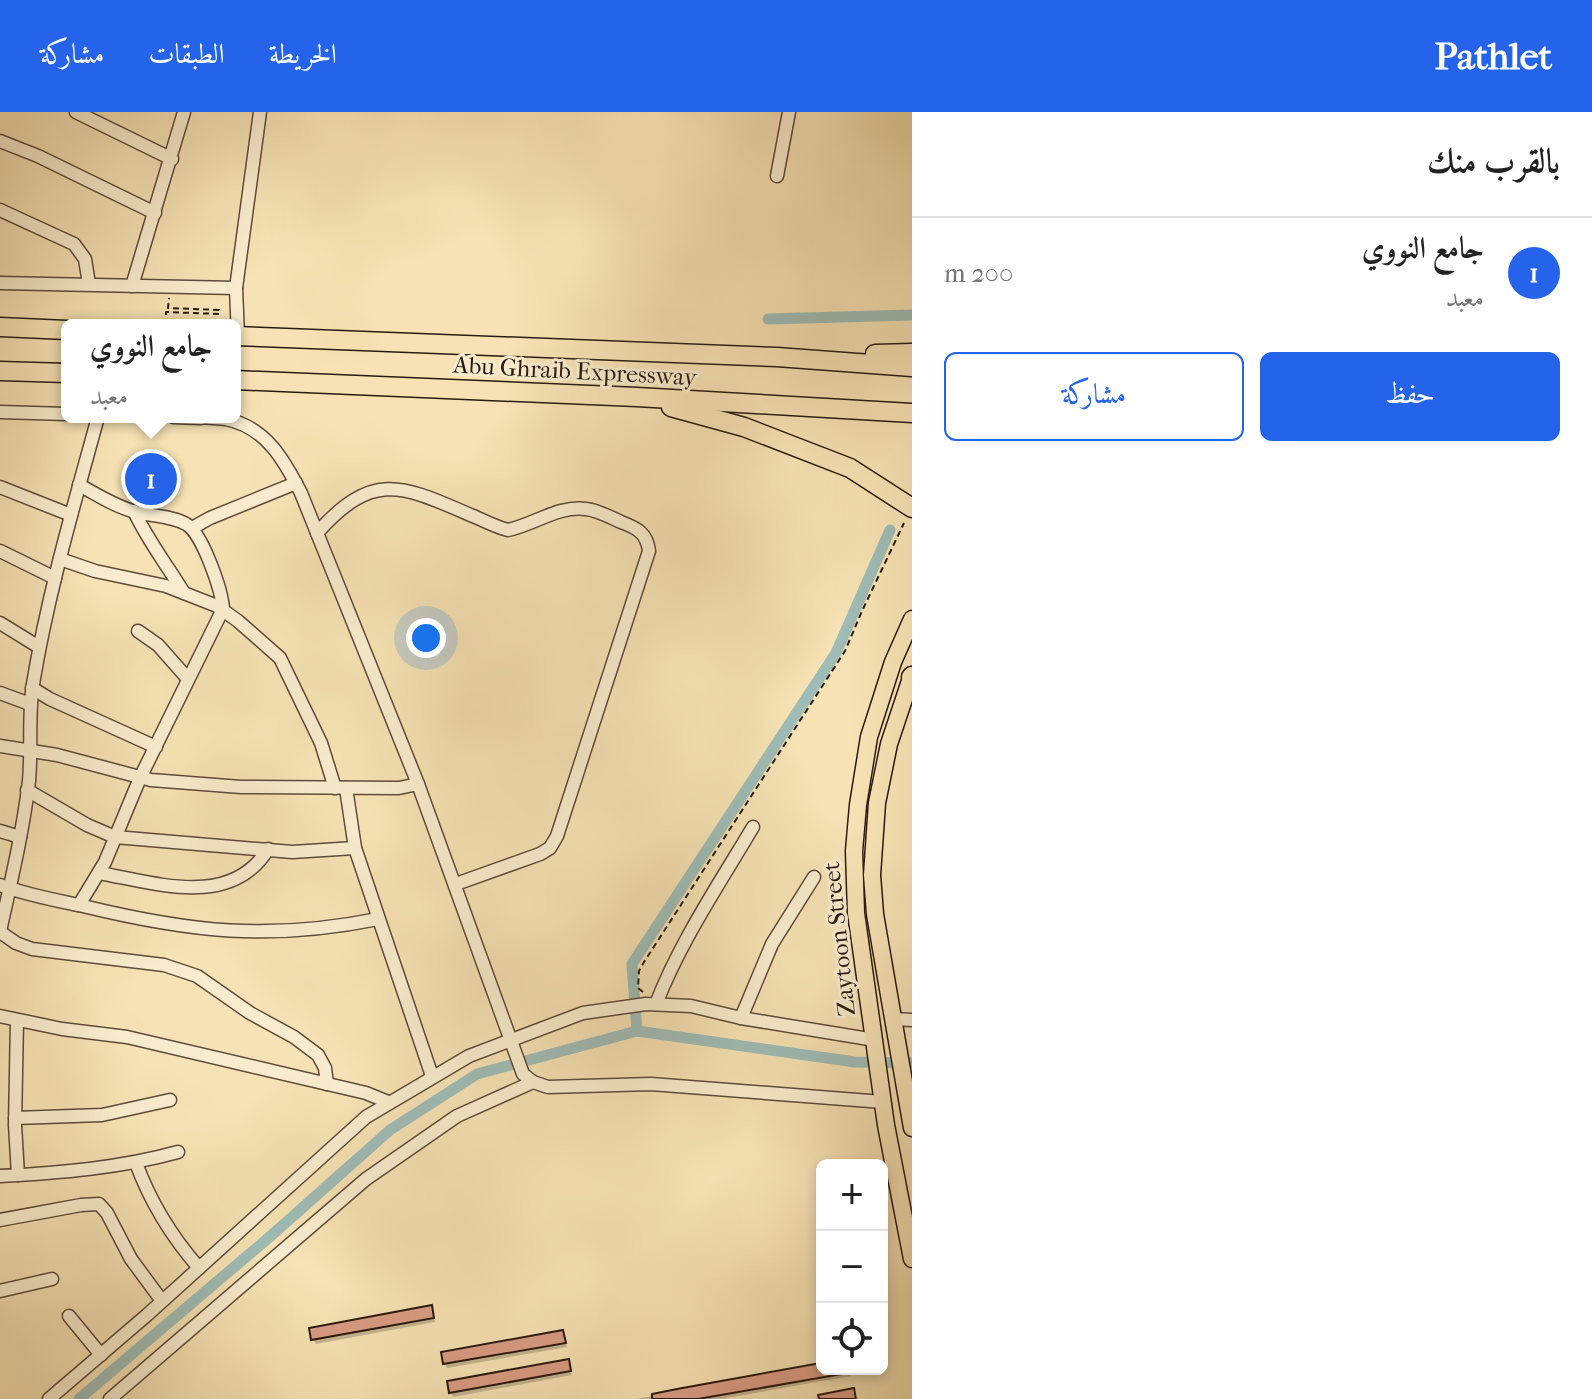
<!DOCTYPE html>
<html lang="ar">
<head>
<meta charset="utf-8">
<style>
	:root { --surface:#fff; --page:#f6f6f6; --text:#222; --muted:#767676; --line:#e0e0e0; --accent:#2563eb }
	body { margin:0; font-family:"IM FELL French Canon",Amiri,serif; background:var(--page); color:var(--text); direction:rtl }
	.controls { position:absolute; right:24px; bottom:24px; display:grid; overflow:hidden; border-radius:12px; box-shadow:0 4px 12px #0003 }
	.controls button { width:72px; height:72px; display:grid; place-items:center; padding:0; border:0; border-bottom:2px solid var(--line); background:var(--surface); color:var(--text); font:40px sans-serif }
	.you { position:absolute; left:426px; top:526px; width:28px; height:28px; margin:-20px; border:6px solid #fff; border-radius:50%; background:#1a73e8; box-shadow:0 0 0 12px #1a73e833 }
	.badge { display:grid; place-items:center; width:52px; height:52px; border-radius:50%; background:var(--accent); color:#fff; font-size:26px; font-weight:700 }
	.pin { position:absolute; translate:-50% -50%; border:4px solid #fff; box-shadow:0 2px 8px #0006 }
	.popup { position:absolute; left:61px; top:207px; width:180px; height:104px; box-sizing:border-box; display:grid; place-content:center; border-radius:12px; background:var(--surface); filter:drop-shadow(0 2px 6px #0005); font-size:26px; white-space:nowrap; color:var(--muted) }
	.popup b { font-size:30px; color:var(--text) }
	.popup::after { content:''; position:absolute; left:50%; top:100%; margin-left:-16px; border:16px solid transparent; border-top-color:var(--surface) }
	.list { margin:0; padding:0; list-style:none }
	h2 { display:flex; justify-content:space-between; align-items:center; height:104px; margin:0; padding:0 32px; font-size:34px }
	h2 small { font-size:26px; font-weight:400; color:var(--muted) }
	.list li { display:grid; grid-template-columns:52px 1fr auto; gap:24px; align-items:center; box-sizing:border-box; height:112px; padding:0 32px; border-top:2px solid var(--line) }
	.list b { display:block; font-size:30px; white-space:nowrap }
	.list p { margin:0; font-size:26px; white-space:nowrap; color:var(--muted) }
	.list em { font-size:26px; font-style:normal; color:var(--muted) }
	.actions { display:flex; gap:16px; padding:24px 32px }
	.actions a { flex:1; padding:18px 0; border:2px solid var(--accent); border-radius:12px; text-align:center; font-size:28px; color:var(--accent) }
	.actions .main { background:var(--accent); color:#fff }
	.icon { flex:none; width:44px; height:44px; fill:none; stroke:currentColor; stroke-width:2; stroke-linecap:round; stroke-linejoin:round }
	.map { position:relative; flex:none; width:912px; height:1287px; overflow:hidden; direction:ltr }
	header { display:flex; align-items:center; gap:48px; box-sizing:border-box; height:112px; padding:0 40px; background:var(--accent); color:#fff }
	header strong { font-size:38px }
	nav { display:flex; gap:44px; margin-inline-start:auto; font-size:28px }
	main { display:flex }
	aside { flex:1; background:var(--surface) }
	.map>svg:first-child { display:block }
	.shadow { fill:#0003 }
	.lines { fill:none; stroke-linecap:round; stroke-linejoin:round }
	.canal { stroke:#9fbcb6; stroke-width:11 }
	.building { fill:#d99c83; stroke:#2b1912; stroke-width:2 }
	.minor-casing { stroke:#5e4b3a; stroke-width:15 }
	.major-casing { stroke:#2b1912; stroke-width:19 }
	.highway-casing { stroke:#2b1912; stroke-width:21 }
	.path { stroke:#2b1912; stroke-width:2; stroke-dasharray:6 4; stroke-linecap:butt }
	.minor { stroke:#f9ecce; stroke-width:12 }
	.major { stroke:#f6e2b4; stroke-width:16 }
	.highway { stroke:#f6e2b4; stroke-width:18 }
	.labels { text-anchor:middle; stroke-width:6; stroke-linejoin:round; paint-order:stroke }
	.street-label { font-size:24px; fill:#2b1912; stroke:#f9ecce }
</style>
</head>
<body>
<header>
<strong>Pathlet</strong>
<nav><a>الخريطة</a><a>الطبقات</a><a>مشاركة</a></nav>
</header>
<main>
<aside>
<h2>بالقرب منك<small></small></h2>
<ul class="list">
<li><span class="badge">1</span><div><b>جامع النووي</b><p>معبد</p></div><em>200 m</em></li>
</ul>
<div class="actions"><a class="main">حفظ</a><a>مشاركة</a></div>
</aside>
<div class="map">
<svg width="912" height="1287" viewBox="0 0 912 1287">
	<rect width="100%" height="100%" fill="#f6e2b4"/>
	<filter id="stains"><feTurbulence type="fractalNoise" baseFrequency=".0025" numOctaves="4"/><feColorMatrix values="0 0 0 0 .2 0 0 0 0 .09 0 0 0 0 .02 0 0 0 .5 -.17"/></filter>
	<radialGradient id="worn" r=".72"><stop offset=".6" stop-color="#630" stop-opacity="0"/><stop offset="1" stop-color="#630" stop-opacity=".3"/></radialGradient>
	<g class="shadow">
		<polygon points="433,1200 435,1210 316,1232 313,1227"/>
		<polygon points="562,1220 567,1235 447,1256 445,1252 443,1242"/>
		<polygon points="568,1249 572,1263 453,1285 451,1281"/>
		<polygon points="822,1254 822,1257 850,1257 851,1264 721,1287 636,1287"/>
	</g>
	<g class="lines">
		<g class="canal">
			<polyline points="768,207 912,203"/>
			<polyline points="637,919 632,852 836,541 890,418"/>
			<polyline points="79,1287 273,1122 390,1018 477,962 637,919 855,950 912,951"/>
		</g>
	</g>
	<g class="building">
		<polygon points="432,1193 434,1206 311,1228 309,1216"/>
		<polygon points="563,1218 566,1231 443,1252 441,1240"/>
		<polygon points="569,1247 571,1259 449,1281 447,1269"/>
		<polygon points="815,1252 821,1252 822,1257 842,1257 842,1262 698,1287 652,1287 652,1282 677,1277"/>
		<polygon points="854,1276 856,1287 819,1287 818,1283"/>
	</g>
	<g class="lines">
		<defs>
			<g id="minor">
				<polyline points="76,0 172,47"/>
				<polyline points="0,29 38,44 155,101"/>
				<polyline points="777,64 789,0"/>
				<polyline points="0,98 74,132 85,147 89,172"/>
				<polyline points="0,171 236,176"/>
				<polyline points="132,174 184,0"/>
				<polyline points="238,225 236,176 260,0"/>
				<polyline points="0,300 67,302"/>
				<polyline points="173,305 201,306"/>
				<path d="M 201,305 C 209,306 218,306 226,307 C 266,315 284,348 301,381 L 418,672 L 523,962 L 533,970 L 548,975 L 651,972 L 883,990"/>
				<polyline points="0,375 71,403"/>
				<path d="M 134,399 C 148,429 167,453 184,481"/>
				<polyline points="192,416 210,406 296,371"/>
				<path d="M 317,421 C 374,357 403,374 473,404 C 485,409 496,415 508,418 C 533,413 559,393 586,397 C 597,398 610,405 621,410 C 637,416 647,421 649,439 L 557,724 L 550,736 L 540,742 L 456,772"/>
				<polyline points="0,439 55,466"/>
				<polyline points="60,447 95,459 166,474 217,494 238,509 280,546 321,631 335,676"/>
				<polyline points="0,511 39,535"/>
				<polyline points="138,519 158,533 188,567"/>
				<polyline points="32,576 50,587 156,635"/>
				<polyline points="0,581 30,592"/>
				<polyline points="0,634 57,643 151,668 241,675 399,676 418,672"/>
				<polyline points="346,676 355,736 432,964"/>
				<polyline points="27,678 87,713 115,725 292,740 355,736"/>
				<polyline points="0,719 20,725"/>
				<path d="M 99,761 C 156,771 231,797 268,737"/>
				<path d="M 0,773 C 27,783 55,788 83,794 C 190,820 269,829 378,807"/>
				<path d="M 79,793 L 105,750 L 140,666 L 223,497 C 222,479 202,420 186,412 C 172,404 152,404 136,400 C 116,395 98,383 79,373"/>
				<path d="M 0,819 C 11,770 23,719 29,669 C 32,636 28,604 33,572 C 48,481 74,393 98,305"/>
				<polyline points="0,820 16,831 32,837 164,853 197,864 250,901 294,925 318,943 325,956 327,972"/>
				<path d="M 656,892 C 680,830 719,772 753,715"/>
				<polyline points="0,904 62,917 127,925 366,981 388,990"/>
				<polyline points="741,906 772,832 814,765"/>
				<polyline points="894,907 912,908"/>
				<polyline points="17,908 15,1013 18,1063"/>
				<polyline points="15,1006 102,1003 170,988"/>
				<path d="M 136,1051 C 150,1089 172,1125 199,1156"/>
				<path d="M 0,1064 C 60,1061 120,1056 178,1040"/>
				<polyline points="0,1108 81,1093 99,1092 107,1101 131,1147 162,1189"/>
				<polyline points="0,1179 52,1167"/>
				<polyline points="69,1204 101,1243"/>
				<polyline points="49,1287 147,1203 366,1005 469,944 583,901 646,892 691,894 741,906 875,928"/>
				<polyline points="110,1287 366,1067 457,1004 533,970"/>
			</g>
			<g id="major">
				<polyline points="912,507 893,550 869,625 858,693 854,739 856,801 886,1013 912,1147"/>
				<polyline points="912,563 889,632 877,691 872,763 875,802 912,1016"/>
			</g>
			<g id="highway">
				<polyline points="0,215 67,218"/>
				<polyline points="235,224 777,245 912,255"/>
				<polyline points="875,242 912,241"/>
				<polyline points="0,259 67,261"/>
				<polyline points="235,268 637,285 912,301"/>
				<polyline points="671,295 744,315 850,356 912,396"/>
				<polyline points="911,565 912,564"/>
			</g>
		</defs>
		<use href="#minor" class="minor-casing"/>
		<use href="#major" class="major-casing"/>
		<use href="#highway" class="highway-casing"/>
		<g class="path">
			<polyline points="166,213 166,200 219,202 219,198 168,196 169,186"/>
			<polyline points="643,880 638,876 639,859 644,850 845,539 862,499 904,411"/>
		</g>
		<use href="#minor" class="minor"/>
		<use href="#major" class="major"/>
		<use href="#highway" class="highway"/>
	</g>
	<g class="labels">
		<g class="street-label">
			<text transform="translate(575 259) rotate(3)" y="8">Abu Ghraib Expressway</text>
			<text transform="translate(839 827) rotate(-96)" y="8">Zaytoon Street</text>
		</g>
	</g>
	<rect width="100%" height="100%" filter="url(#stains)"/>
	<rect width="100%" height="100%" fill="url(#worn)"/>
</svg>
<div class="controls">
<button>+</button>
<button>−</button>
<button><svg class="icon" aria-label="locate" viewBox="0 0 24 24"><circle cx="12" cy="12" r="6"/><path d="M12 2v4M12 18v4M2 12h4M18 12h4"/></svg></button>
</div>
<div class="you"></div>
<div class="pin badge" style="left:151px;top:367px">1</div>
<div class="popup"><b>جامع النووي</b>معبد</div>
</div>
</main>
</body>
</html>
